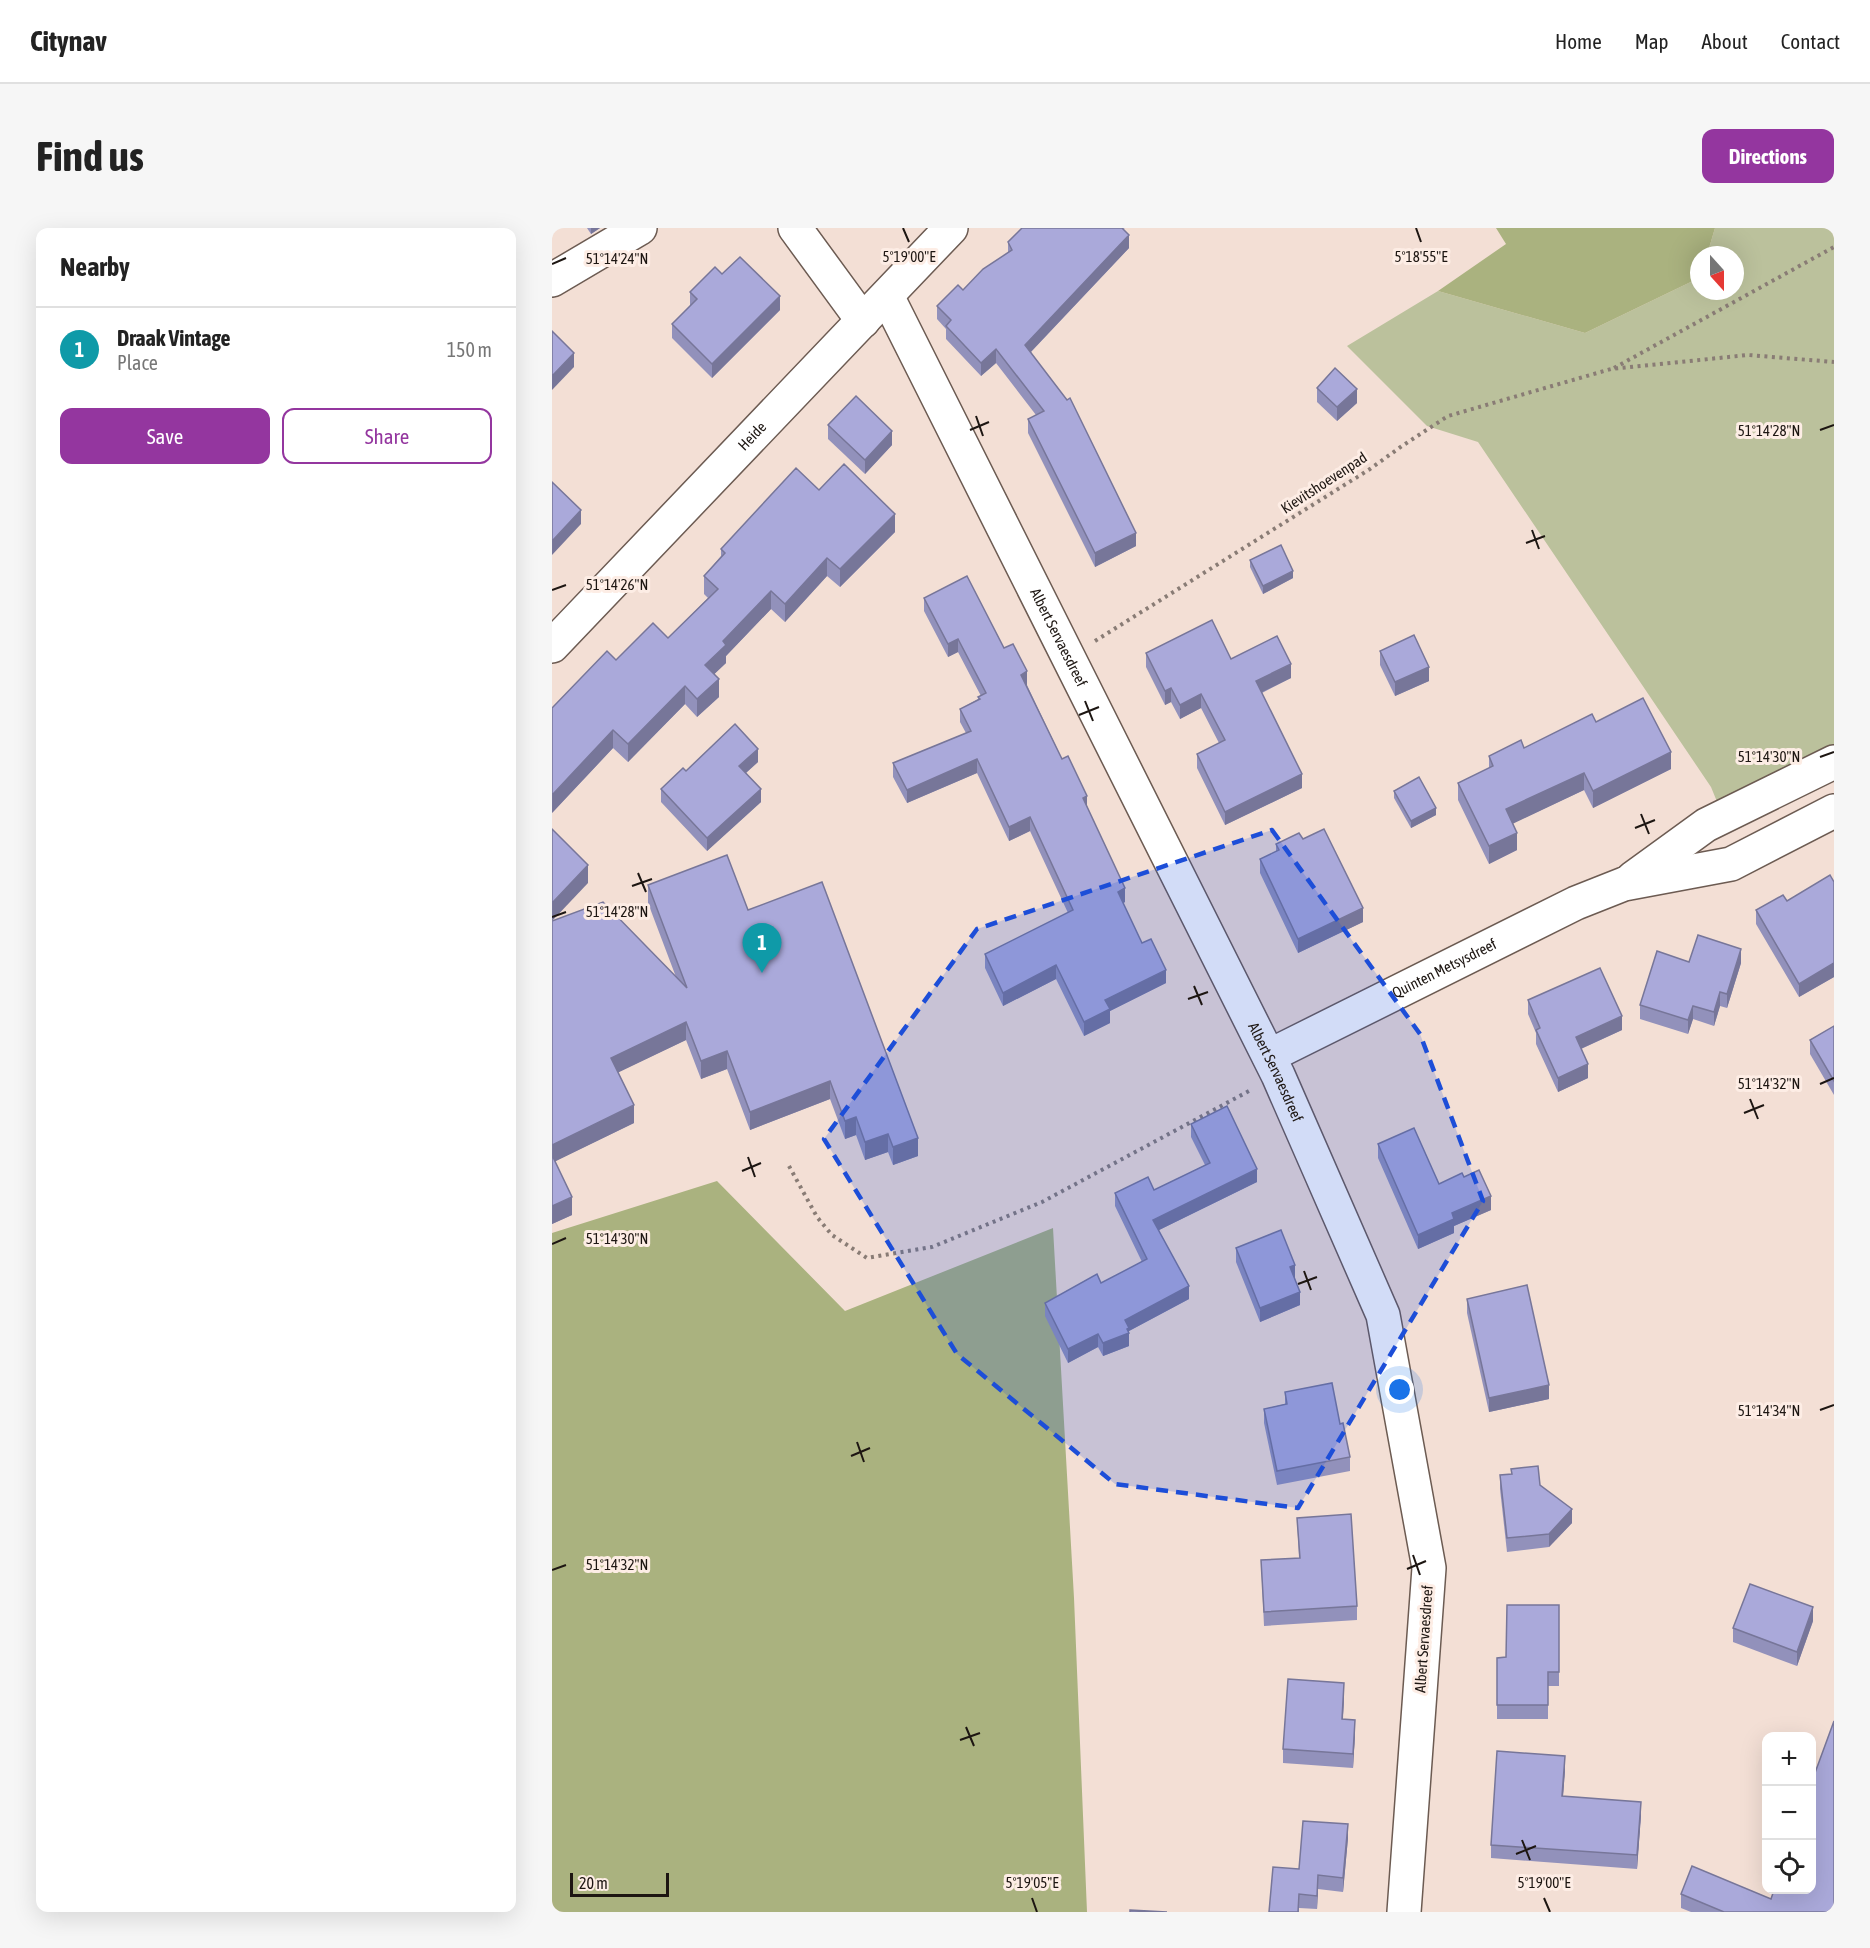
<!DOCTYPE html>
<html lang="en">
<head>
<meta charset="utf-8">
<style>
	:root { --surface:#fff; --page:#f6f6f6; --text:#222; --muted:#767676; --line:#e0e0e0; --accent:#94369f }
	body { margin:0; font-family:"Asap Condensed",sans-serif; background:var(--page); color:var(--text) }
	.controls { position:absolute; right:18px; bottom:18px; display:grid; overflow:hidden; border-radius:12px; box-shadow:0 6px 24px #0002 }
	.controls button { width:54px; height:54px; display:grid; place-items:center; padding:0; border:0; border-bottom:2px solid var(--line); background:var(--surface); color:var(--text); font:30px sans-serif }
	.compass { position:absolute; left:1138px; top:18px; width:54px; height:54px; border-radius:50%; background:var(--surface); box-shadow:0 6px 24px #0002; rotate:159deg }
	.scale { position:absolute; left:18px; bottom:15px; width:99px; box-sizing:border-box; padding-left:6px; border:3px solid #1d1612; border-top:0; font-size:16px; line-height:21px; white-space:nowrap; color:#1d1612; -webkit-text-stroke:4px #fdede5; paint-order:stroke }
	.you { position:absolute; left:848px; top:1162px; width:21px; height:21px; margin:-15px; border:4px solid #fff; border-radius:50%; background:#1a73e8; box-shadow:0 0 0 9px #1a73e833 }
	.badge { display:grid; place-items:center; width:39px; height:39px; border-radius:50%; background:var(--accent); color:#fff; font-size:20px; font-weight:700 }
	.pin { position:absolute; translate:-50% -50px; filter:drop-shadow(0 2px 3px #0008) }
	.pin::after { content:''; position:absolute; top:32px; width:21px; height:18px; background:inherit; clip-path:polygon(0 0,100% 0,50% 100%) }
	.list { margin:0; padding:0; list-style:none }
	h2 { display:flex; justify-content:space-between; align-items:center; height:78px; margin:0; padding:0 24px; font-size:26px }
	h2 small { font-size:20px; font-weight:400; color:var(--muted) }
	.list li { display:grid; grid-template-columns:39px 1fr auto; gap:18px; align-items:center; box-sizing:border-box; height:84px; padding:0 24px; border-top:2px solid var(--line) }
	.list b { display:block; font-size:22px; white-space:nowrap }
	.list p { margin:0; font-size:20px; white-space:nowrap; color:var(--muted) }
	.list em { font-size:20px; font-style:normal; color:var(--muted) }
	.actions { display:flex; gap:12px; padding:18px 24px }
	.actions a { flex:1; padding:14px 0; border:2px solid var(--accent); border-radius:12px; text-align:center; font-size:21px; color:var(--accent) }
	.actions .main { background:var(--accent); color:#fff }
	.icon { flex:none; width:33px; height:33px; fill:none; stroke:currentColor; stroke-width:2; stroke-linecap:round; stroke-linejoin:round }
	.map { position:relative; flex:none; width:1282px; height:1684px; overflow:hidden; border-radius:12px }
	header { display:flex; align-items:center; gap:36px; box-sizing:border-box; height:84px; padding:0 30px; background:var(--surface); border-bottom:2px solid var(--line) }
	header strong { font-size:28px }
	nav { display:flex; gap:33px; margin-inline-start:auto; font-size:21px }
	.intro { display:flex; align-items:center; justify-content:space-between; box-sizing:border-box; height:144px; padding:0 36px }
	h1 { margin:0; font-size:42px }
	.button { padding:15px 27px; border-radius:12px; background:var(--accent); color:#fff; font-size:21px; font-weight:700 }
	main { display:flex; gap:36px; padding:0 36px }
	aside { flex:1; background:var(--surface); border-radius:12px; box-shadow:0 6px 24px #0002 }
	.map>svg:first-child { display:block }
	.green { fill:#bbc19c }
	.forest { fill:#aab27f }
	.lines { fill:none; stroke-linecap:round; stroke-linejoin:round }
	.minor-casing { stroke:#6c5b52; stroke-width:36 }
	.path { stroke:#897c75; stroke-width:4; stroke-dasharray:3 4.5; stroke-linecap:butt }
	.minor { stroke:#fff; stroke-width:33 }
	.wall { fill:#9291bb }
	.shaded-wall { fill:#777699 }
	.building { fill:#aaa9da; stroke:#777699; stroke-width:1.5 }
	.marked { fill:#1d4ed8; fill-opacity:0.2; stroke:#1d4ed8; stroke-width:4.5; stroke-dasharray:12 8; stroke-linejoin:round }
	.ticks { fill:none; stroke:#1d1612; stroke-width:2 }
	.labels { text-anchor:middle; stroke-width:6; stroke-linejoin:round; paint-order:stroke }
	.street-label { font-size:15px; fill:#1d1612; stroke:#fdede5 }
	.ticks-label { font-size:15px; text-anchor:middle; fill:#1d1612; stroke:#fdede5; stroke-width:6; stroke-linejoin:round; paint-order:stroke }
</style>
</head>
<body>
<header>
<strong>Citynav</strong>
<nav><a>Home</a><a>Map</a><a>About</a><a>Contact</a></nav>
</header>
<div class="intro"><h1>Find us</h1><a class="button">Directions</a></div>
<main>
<aside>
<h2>Nearby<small></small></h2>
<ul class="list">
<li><span class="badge" style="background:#0f9aa8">1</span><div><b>Draak Vintage</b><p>Place</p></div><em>150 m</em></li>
</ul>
<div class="actions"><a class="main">Save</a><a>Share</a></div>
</aside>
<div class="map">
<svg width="1282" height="1684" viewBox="0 0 1282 1684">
	<rect width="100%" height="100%" fill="#f3dfd5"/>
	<polygon class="green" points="1163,0 1282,0 1282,522 1168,581 1159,559 926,214 875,198 795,118 886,63 1033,105 1147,50 1147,63 1183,63 1183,27 1155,27"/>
	<g class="forest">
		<polygon points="944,0 1163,0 1155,27 1147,27 1147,50 1033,105 886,63 954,16"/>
		<polygon points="165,953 293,1083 501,1000 522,1370 535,1684 0,1684 0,1005"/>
	</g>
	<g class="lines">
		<defs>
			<g id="minor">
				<polyline points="243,0 311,93"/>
				<polyline points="0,52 88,0"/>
				<path id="s1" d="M 335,68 L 726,847 L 831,1087 L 877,1340 L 852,1684"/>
				<path id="s2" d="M 0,418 L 399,0"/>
				<polyline points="1081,650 1154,597 1282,534"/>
				<path id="s3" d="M 717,828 L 1024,675 L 1072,656 L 1179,636 L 1282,583"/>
			</g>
		</defs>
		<use href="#minor" class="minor-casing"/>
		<g class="path">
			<polyline points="1062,140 1282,19"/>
			<polyline points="543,413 818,241 850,218 896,188 1059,141 1196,127 1282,134"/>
			<polyline points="237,938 265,989 280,1007 315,1030 380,1019 490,974 697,863"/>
		</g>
		<use href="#minor" class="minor"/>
	</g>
	<g class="wall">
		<polygon points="35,0 48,0 39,6"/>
		<polygon points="470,0 573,0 571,1 577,20 479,124 584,318 543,339 476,205 476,191 484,187 444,135 429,148 394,111 394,101 385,91 385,78 411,62 456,25 456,14"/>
		<polygon points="170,46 228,82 160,150 120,110 120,96 138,78 138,64"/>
		<polygon points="765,160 805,175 785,193 765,174"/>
		<polygon points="276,197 340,217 313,246 276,211"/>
		<polygon points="267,262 343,304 288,359 275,348 233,394 219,381 174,428 174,435 162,446 167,469 145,489 133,476 76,534 61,520 0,585 64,432 116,410 156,370 152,366 152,348 169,328 169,321"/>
		<polygon points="698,332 741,350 711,366 698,339"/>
		<polygon points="372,370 452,420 475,457 510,531 535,578 573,674 571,675 590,715 614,755 558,783 558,795 532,808 504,751 451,778 433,740 433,726 516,685 478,603 457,613 425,545 355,575 341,549 341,535 414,505 408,494 408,481 426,471 426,469 429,468 406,424 396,429 372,383"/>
		<polygon points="828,423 877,453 843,468 828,437"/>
		<polygon points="594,425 679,431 739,450 710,465 750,560 673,597 645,540 645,526 667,515 649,480 628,491 619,474 613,477 594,439"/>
		<polygon points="1044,494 1119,541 1041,580 1032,562 961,595 965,622 937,636 906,572 906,555 937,540 937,528 972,520"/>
		<polygon points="206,534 194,545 209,574 155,623 109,574 109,561 134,543"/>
		<polygon points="842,563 884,587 859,600 842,570"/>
		<polygon points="724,616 811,694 746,725 708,645 708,631 724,624"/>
		<polygon points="1282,654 1282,749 1247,769 1204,696 1204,682 1235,673"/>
		<polygon points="96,657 196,682 366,928 341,937 336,924 313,932 304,907 293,911 278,871 198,902 175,841 149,851 134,812 66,844 82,895 3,933 20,987 0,996 0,693 124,749 96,675"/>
		<polygon points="1137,734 1189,735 1175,780 1168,778 1162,798 1141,791 1136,806 1088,791 1088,777"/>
		<polygon points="976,772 1070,802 1029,821 1036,850 1006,864 984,816 984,805 976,786"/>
		<polygon points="1282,798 1282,867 1258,826 1258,812"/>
		<polygon points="639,896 705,954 607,1002 637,1071 577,1103 577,1118 551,1128 546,1119 516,1135 493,1088 493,1075 549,1055 590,1034 563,978 563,965 602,962 653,937 639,909"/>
		<polygon points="826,916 887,956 912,949 939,982 902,998 902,1005 866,1021 826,930"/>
		<polygon points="684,1020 743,1051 748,1077 708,1094 684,1034"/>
		<polygon points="915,1071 997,1171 937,1184 915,1085"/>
		<polygon points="733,1164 798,1229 798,1243 725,1257 712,1195 712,1181 733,1176"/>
		<polygon points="948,1247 988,1257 1020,1295 997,1319 955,1324 948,1261"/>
		<polygon points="745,1290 805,1378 805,1392 712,1398 709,1332 747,1330"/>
		<polygon points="1007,1377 1007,1458 996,1458 996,1491 945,1491 945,1430 954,1429"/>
		<polygon points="1261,1393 1245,1438 1181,1414 1181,1400"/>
		<polygon points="792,1469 791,1491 803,1506 801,1540 731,1535 731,1521"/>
		<polygon points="1013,1542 1011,1568 1089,1587 1085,1641 939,1630 939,1617"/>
		<polygon points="796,1610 791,1664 766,1661 765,1681 747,1680 747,1684 717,1684 747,1641"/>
		<polygon points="1260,1662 1282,1684 1139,1684 1129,1680 1129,1666 1219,1671"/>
	</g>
	<g class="shaded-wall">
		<polygon points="39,0 48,0 39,6"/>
		<polygon points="577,7 577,20 473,130 473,117"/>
		<polygon points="228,68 228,82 160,150 160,136"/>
		<polygon points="444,121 444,135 429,148 429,135"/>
		<polygon points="22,125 22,139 0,162 0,148"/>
		<polygon points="805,161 805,175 785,193 785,179"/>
		<polygon points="340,203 340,217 313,246 313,232"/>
		<polygon points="29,282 29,296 0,327 0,313"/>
		<polygon points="343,286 343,304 288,359 288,341"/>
		<polygon points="584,305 584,318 543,339 543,325"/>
		<polygon points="275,330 275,348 233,394 233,376"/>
		<polygon points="741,343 741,350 711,366 711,358"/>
		<polygon points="219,363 219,381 174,428 174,435 153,455 153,437 171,413"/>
		<polygon points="406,411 406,424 396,429 396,416"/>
		<polygon points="739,436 739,450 704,467 704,453"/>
		<polygon points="877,439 877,453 843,468 843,454"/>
		<polygon points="475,443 475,457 469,460 469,447"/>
		<polygon points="167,451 167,469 145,489 145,471"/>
		<polygon points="133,458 133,476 76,534 76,516"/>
		<polygon points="619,460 619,474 613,477 613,463"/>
		<polygon points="649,466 649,480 628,491 628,477"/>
		<polygon points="61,502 61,520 0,585 0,567"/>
		<polygon points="206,521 206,534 187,551 187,538"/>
		<polygon points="1119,524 1119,541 1041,580 1041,563"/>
		<polygon points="425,531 425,545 355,575 355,562"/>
		<polygon points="1032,545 1032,562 954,599 954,581"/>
		<polygon points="750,546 750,560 673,597 673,584"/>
		<polygon points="209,561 209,574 155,623 155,610"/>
		<polygon points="535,568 535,582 531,570"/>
		<polygon points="884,580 884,587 859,600 859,593"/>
		<polygon points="478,589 478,603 457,613 457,599"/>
		<polygon points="965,605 965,622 937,636 937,618"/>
		<polygon points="36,637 36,655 0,693 0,675"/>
		<polygon points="573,660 573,674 566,678 566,664"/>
		<polygon points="811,680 811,694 746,725 746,711"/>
		<polygon points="1189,721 1189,735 1175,780 1175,766"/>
		<polygon points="1282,735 1282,749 1247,769 1247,756"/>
		<polygon points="504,737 504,751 451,778 451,765"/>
		<polygon points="614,742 614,755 558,783 558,795 532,808 532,794 553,772"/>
		<polygon points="1168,764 1168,778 1162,798 1162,784"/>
		<polygon points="1141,778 1141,791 1136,806 1136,792"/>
		<polygon points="1070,788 1070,802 1024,823 1024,809"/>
		<polygon points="134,794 134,812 59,848 59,830"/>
		<polygon points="175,823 175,841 149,851 149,833"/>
		<polygon points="1036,836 1036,850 1006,864 1006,850"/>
		<polygon points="278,853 278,871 198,902 198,884"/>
		<polygon points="82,877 82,895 0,935 0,917"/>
		<polygon points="304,889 304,907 293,911 293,893"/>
		<polygon points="336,906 336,924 313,932 313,914"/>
		<polygon points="366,910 366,928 341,937 341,919"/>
		<polygon points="705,941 705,954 601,1005 601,992"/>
		<polygon points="939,968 939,982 902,998 902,1005 866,1021 866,1007 900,985"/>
		<polygon points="20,969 20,987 0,996 0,978"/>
		<polygon points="743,1037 743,1051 738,1053 738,1039"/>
		<polygon points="637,1058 637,1071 577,1103 577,1118 551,1128 551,1115 573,1092"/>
		<polygon points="748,1064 748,1077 708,1094 708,1080"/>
		<polygon points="546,1106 546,1119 516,1135 516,1121"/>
		<polygon points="997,1157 997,1171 937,1184 937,1170"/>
		<polygon points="1020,1281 1020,1295 997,1319 997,1306"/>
		<polygon points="1261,1379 1261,1393 1245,1438 1245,1424"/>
		<polygon points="792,1455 792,1469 790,1505 790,1491"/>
		<polygon points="803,1492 803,1506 801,1540 801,1526"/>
		<polygon points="1013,1528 1013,1542 1010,1582 1010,1568"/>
		<polygon points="1089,1574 1089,1587 1085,1641 1085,1627"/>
		<polygon points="796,1596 796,1610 791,1664 791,1650"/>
		<polygon points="766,1647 766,1661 765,1681 765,1668"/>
	</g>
	<g class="building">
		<polygon points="470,0 570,0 577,7 473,117 515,172 518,170 584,305 543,325 476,191 492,183 444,121 429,135 394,98 399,92 385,78 406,57 411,62 431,41 460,22 456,14"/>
		<polygon points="188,29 228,68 160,136 120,96 145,71 138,64 163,39 170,46"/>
		<polygon points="0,103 22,125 0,148"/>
		<polygon points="783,140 805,161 785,179 765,160"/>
		<polygon points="304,168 340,203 313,232 276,197"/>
		<polygon points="292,236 343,286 288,341 275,330 233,376 219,363 171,413 174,417 153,437 167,451 145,471 133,458 76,516 61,502 0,567 0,480 55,423 64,432 101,395 116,410 166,361 152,348 173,325 169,321 244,240 267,262"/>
		<polygon points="0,254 29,282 0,313"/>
		<polygon points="729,317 741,343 711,358 698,332"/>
		<polygon points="415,348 452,420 461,416 475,443 469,447 510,531 516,528 535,568 531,570 573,660 566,664 590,715 599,711 614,742 553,772 558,781 532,794 504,737 451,765 433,726 521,682 478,589 457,599 425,531 355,562 341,535 419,503 408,481 428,471 426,469 434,465 406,411 396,416 372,370"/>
		<polygon points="660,392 679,431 725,408 739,436 704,453 750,546 673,584 645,526 673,512 649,466 628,477 619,460 613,463 594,425"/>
		<polygon points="862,407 877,439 843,454 828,423"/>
		<polygon points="1091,470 1119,524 1041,563 1032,545 954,581 965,605 937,618 906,555 941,538 937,528 969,512 972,520 1040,486 1044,494"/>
		<polygon points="183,496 206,521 187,538 209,561 155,610 109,561 131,540 134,543"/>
		<polygon points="867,549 884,580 859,593 842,563"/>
		<polygon points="0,601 36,637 0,675"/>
		<polygon points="772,601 811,680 746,711 708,631 727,622 724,616 747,605 751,611"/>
		<polygon points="175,627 196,682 270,654 366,910 341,919 336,906 313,914 304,889 293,893 278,853 198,884 175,823 149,833 134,794 59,830 82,877 0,917 0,693 51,674 135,760 96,657"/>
		<polygon points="1278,647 1282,654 1282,735 1247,756 1204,682 1231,667 1235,673"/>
		<polygon points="1146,707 1189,721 1175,766 1168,764 1162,784 1141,778 1136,792 1088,777 1105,723 1137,734"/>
		<polygon points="1048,740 1070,788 1024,809 1036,836 1006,850 984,802 988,800 976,772"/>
		<polygon points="1282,798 1282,853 1258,812"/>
		<polygon points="675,878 705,941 601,992 637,1058 573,1092 577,1100 575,1101 577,1105 551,1115 546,1106 516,1121 493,1075 545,1046 549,1055 595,1031 563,965 596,949 602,962 658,935 639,896"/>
		<polygon points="862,900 887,956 910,945 912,949 927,942 939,968 900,985 902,991 866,1007 826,916"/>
		<polygon points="0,927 20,969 0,978"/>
		<polygon points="729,1002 743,1037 738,1039 748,1064 708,1080 684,1020"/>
		<polygon points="975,1057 997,1157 937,1170 915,1071"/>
		<polygon points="780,1155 788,1196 791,1195 798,1229 725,1243 712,1181 735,1176 733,1164"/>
		<polygon points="986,1238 988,1257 1020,1281 997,1306 955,1310 948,1247 960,1246 959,1241"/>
		<polygon points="799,1286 805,1378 712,1384 709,1332 748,1330 745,1290"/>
		<polygon points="1198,1356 1261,1379 1245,1424 1181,1400"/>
		<polygon points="955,1377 1007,1377 1007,1444 996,1444 996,1477 945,1477 945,1430 954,1429"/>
		<polygon points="736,1451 792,1455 790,1491 803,1492 801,1526 731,1521"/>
		<polygon points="1282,1493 1282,1684 1172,1684 1129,1666 1140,1638 1219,1671 1222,1662 1260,1662 1260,1553"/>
		<polygon points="945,1523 1013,1528 1010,1568 1089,1574 1085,1627 939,1617"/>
		<polygon points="751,1593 796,1596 791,1650 766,1647 765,1668 747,1666 746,1684 717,1684 721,1639 747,1641"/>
		<polygon points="578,1682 615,1684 578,1684"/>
	</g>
	<path class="marked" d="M 720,602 L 868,806 L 931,973 L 746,1280 L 563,1256 L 405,1126 L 272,911 L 425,701 Z"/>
	<path class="ticks" d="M 351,0 L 357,14M 864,0 L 869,14M 0,36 L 14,30M 424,188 L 431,208M 418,202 L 437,194M 1268,202 L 1282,197M 980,302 L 987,321M 974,315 L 993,308M 0,362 L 14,357M 533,473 L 541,493M 527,487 L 547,479M 1268,529 L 1282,524M 1089,586 L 1097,606M 1083,600 L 1103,592M 86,645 L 94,664M 80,658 L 100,651M 0,689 L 14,684M 642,758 L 650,777M 636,771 L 656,764M 1268,856 L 1282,850M 1198,871 L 1206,891M 1192,885 L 1212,877M 196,929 L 203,949M 190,943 L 209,935M 0,1016 L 14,1010M 752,1043 L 759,1062M 746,1056 L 765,1049M 1268,1182 L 1282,1177M 305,1214 L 312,1234M 299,1228 L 318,1220M 861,1327 L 868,1347M 855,1341 L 874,1333M 0,1342 L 14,1337M 414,1499 L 422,1518M 408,1512 L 428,1505M 970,1612 L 978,1632M 964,1626 L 984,1618M 480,1670 L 485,1684M 992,1670 L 998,1684"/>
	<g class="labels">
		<g class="street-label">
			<text dy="5" stroke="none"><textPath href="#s2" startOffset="290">Heide</textPath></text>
			<text transform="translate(772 255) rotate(-33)" y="5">Kievitshoevenpad</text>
			<text dy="5" stroke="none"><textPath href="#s1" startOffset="382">Albert Servaesdreef</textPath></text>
			<text dy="5" stroke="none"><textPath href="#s3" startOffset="196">Quinten Metsysdreef</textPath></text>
			<text dy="5" stroke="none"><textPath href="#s1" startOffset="868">Albert Servaesdreef</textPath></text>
			<text transform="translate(872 1411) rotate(-86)" y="5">Albert Servaesdreef</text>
		</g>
	</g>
	<g class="ticks-label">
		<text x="357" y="34">5°19'00"E</text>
		<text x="869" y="34">5°18'55"E</text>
		<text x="65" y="36">51°14'24"N</text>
		<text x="1217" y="208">51°14'28"N</text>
		<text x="65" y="362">51°14'26"N</text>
		<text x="1217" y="534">51°14'30"N</text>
		<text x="65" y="689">51°14'28"N</text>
		<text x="1217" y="861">51°14'32"N</text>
		<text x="65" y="1016">51°14'30"N</text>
		<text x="1217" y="1188">51°14'34"N</text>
		<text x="65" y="1342">51°14'32"N</text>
		<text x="480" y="1660">5°19'05"E</text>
		<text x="992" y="1660">5°19'00"E</text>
	</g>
</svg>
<div class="controls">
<button>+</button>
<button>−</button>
<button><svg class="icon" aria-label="locate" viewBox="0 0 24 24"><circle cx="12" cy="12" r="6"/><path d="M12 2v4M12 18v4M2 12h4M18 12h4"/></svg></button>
</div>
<svg class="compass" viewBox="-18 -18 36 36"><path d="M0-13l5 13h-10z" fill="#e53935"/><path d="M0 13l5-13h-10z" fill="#767676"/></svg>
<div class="scale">20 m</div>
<div class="you"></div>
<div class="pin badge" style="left:210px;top:745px;background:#0f9aa8">1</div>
</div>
</main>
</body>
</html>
